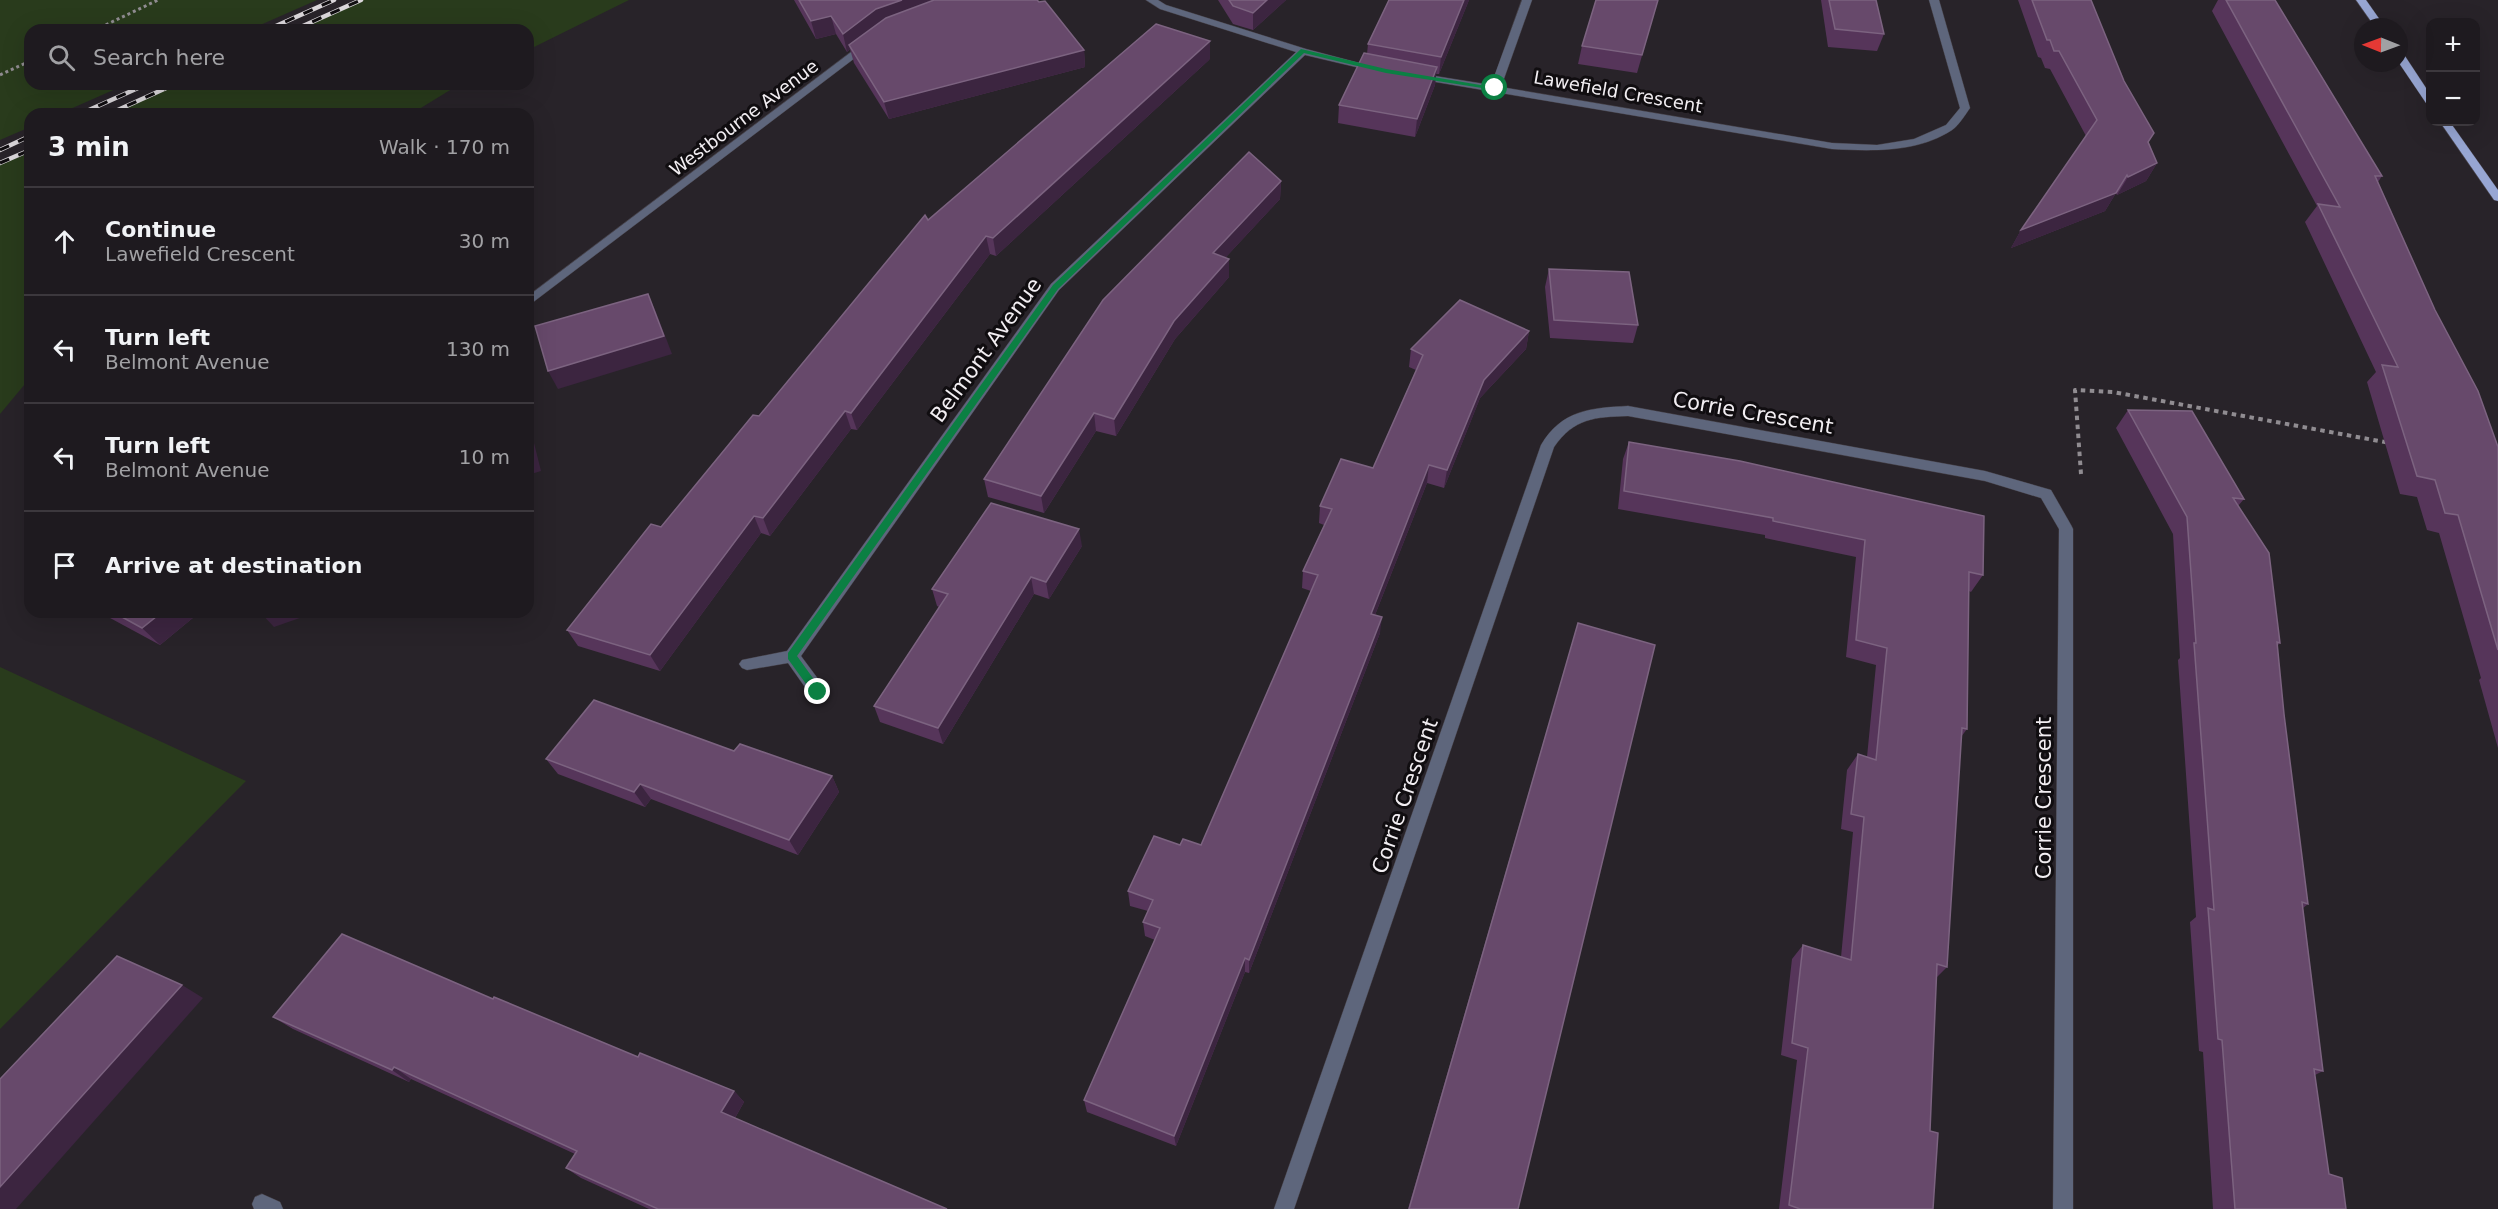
<!DOCTYPE html>
<html lang="en">
<head>
<meta charset="utf-8">
<style>
	:root { --surface:#1e1a1f; --page:#2b272c; --text:#f1f3f6; --muted:#a1a1a4; --line:#3c383d }
	body { margin:0; font-family:"DejaVu Sans",sans-serif; background:var(--page); color:var(--text) }
	.controls { position:absolute; right:18px; top:18px; display:grid; overflow:hidden; border-radius:12px; box-shadow:0 6px 24px #0002 }
	.controls button { width:54px; height:54px; display:grid; place-items:center; padding:0; border:0; border-bottom:2px solid var(--line); background:var(--surface); color:var(--text); font:30px sans-serif }
	.compass { position:absolute; left:2354px; top:18px; width:54px; height:54px; border-radius:50%; background:var(--surface); box-shadow:0 6px 24px #0002; rotate:271deg }
	.stop { position:absolute; width:18px; height:18px; margin:-14px; border:4px solid #0b8043; border-radius:50%; background:#fff }
	.stop.end { background:#0b8043; border-color:#fff; box-shadow:0 2px 6px #0008 }
	.list { margin:0; padding:0; list-style:none }
	h2 { display:flex; justify-content:space-between; align-items:center; height:78px; margin:0; padding:0 24px; font-size:26px }
	h2 small { font-size:20px; font-weight:400; color:var(--muted) }
	.list li { display:grid; grid-template-columns:39px 1fr auto; gap:18px; align-items:center; box-sizing:border-box; height:108px; padding:0 24px; border-top:2px solid var(--line) }
	.list b { display:block; font-size:22px; white-space:nowrap }
	.list p { margin:0; font-size:20px; white-space:nowrap; color:var(--muted) }
	.list em { font-size:20px; font-style:normal; color:var(--muted) }
	.icon { flex:none; width:33px; height:33px; fill:none; stroke:currentColor; stroke-width:2; stroke-linecap:round; stroke-linejoin:round }
	.map { position:relative; flex:none; width:2498px; height:1209px; overflow:hidden }
	.search { position:absolute; background:var(--surface); box-shadow:0 6px 24px #0002; left:24px; top:24px; width:510px; height:66px; display:flex; align-items:center; gap:15px; box-sizing:border-box; padding:0 21px; border-radius:18px; color:var(--muted); font-size:22px }
	.panel { position:absolute; background:var(--surface); box-shadow:0 6px 24px #0002; left:24px; top:108px; width:510px; height:510px; border-radius:18px }
	.map>svg:first-child { display:block }
	.green { fill:#293b1c }
	.lines { fill:none; stroke-linecap:round; stroke-linejoin:round }
	.street-casing { stroke:#443f45; stroke-width:1 }
	.primary-casing { stroke:#443f45; stroke-width:1 }
	.path-far1 { stroke:#908c91; stroke-width:3; stroke-dasharray:3 3; stroke-linecap:butt }
	.path { stroke:#908c91; stroke-width:4; stroke-dasharray:4.5 4.5; stroke-linecap:butt }
	.street { fill:#5e667c; fill-rule:evenodd }
	.primary { fill:#97a6d3; fill-rule:evenodd }
	.rail-casing { stroke:#dbd7db; stroke-width:4.5 }
	.rail { stroke:#100d10; stroke-width:3; stroke-dasharray:10; stroke-linecap:butt }
	.wall { fill:#56355a }
	.shaded-wall { fill:#3c2540 }
	.building { fill:#67496b; stroke:#7c6380; stroke-width:1.5 }
	.route { fill:#0b8043 }
	.labels { text-anchor:middle; stroke-width:6; stroke-linejoin:round; paint-order:stroke }
	.far-street-label { font-size:18px; fill:#f2eef2; stroke:#100d10 }
	.street-label { font-size:21px; fill:#f2eef2; stroke:#100d10 }
</style>
</head>
<body>
<div class="map">
<svg width="2498" height="1209" viewBox="0 0 2498 1209">
	<rect width="100%" height="100%" fill="#282329"/>
	<g class="green">
		<polygon points="0,0 317,0 249,30 30,30 30,84 127,84 59,114 30,114 30,127 0,140"/>
		<polygon points="362,0 629,0 528,50 528,30 296,30"/>
		<polygon points="178,84 460,84 411,114 112,114"/>
		<polygon points="30,152 30,378 0,414 0,165"/>
		<polygon points="0,667 246,781 0,1029"/>
	</g>
	<g class="lines">
		<defs>
			<g id="street">
				<polygon points="1146,0 1158,0 1166,5 1306,49 1382,69 1377,72 1305,55 1059,290 801,656 824,687 826,692 824,697 818,699 812,697 788,663 747,670 742,668 739,664 742,660 787,651 1051,284 1296,52 1160,9"/>
				<path d="M 1522,0 L 1532,0 L 1501,87 L 1832,143 L 1877,145 L 1914,139 L 1946,125 L 1960,108 L 1929,0 L 1939,0 L 1970,108 C 1965,115 1959,125 1952,130 C 1917,153 1872,151 1832,149 L 1412,78 L 1411,76 L 1416,73 L 1491,85 Z"/>
				<polygon points="863,43 872,45 528,306 528,296"/>
				<path d="M 1628,406 L 1985,471 L 2051,490 L 2071,525 L 2073,529 L 2073,1209 L 2053,1209 L 2059,529 L 2041,498 L 1985,481 L 1628,416 C 1595,417 1574,418 1554,447 L 1294,1209 L 1274,1209 L 1541,445 C 1562,410 1590,408 1628,406 Z"/>
				<polygon points="262,1194 280,1202 283,1209 254,1209 252,1204 255,1197"/>
			</g>
			<g id="primary">
				<polygon points="2356,0 2366,0 2385,27 2375,27"/>
				<polygon points="2399,52 2403,53 2430,94 2430,104 2426,103 2399,63"/>
				<polygon points="2440,122 2450,122 2498,190 2498,201 2494,200"/>
			</g>
		</defs>
		<use href="#street" class="street-casing"/>
		<use href="#primary" class="primary-casing"/>
		<g class="path-far1">
			<polyline points="95,30 158,0"/>
			<polyline points="0,75 30,61"/>
		</g>
		<polyline class="path" points="2081,474 2075,390 2113,392 2390,443"/>
		<use href="#street" class="street"/>
		<use href="#primary" class="primary"/>
		<defs>
			<g id="rail">
				<polyline points="267,30 334,0"/>
				<polyline points="294,30 361,0"/>
				<polyline points="80,114 147,84"/>
				<polyline points="109,114 175,84"/>
				<polyline points="0,150 30,136"/>
				<polyline points="0,163 30,150"/>
			</g>
		</defs>
		<use href="#rail" class="rail-casing"/>
		<use href="#rail" class="rail"/>
	</g>
	<g class="wall">
		<polygon points="794,0 1037,0 1084,50 1085,67 889,119 854,63 850,49 847,52 836,34 816,39"/>
		<polygon points="1218,0 1286,0 1253,30 1233,24"/>
		<polygon points="1389,0 1469,0 1439,74 1436,74 1435,85 1415,137 1338,123 1339,105 1367,54 1368,44"/>
		<polygon points="1658,0 1637,73 1578,64 1582,46"/>
		<polygon points="1821,0 1876,0 1884,34 1877,51 1828,47"/>
		<polygon points="2018,0 2091,0 2157,163 2146,181 2117,195 2116,193 2105,211 2011,248 2021,230 2086,136 2050,69 2045,68 2041,58 2038,57"/>
		<polygon points="2218,0 2275,0 2382,176 2378,182 2435,310 2498,447 2498,748 2479,680 2481,678 2439,533 2427,530 2417,497 2400,494 2367,382 2376,372 2305,222 2317,206 2212,11"/>
		<polygon points="1210,59 996,256 990,254 857,430 851,429 770,536 761,533 660,671 578,646 567,630 661,527 759,416 928,220"/>
		<polygon points="1281,181 1280,199 1225,258 1229,277 1175,339 1116,436 1096,431 1044,513 988,497 984,479"/>
		<polygon points="1549,269 1638,325 1633,343 1550,338 1545,287"/>
		<polygon points="1529,331 1526,349 1480,398 1444,488 1427,483 1375,615 1380,633 1249,973 1245,972 1176,1146 1087,1112 1084,1100 1155,940 1145,936 1143,922 1148,911 1130,906 1128,891 1180,845 1201,845 1311,591 1302,588 1303,571 1324,525 1319,523 1320,506 1373,468 1416,370 1409,367 1411,349"/>
		<polygon points="2128,410 2244,499 2238,506 2280,643 2277,646 2284,714 2308,904 2303,908 2323,1071 2315,1075 2329,1174 2346,1209 2213,1209 2203,1052 2199,1051 2190,922 2196,917 2178,660 2180,658 2173,534 2116,428"/>
		<polygon points="1629,442 1983,575 1971,592 1969,591 1967,729 1961,737 1947,967 1936,978 1930,1131 1933,1209 1779,1209 1797,1060 1781,1055 1792,959 1803,945 1841,957 1853,832 1841,829 1847,770 1858,754 1867,757 1876,665 1846,657 1856,557 1765,538 1765,535 1618,509 1623,459"/>
		<polygon points="1082,546 1049,599 1034,594 943,744 880,722 874,706 939,607 937,606 932,589"/>
		<polygon points="99,612 200,612 160,645"/>
		<polygon points="1578,623 1518,1209 1408,1209 1573,640"/>
		<polygon points="546,759 832,776 839,792 798,855 651,799 645,807 558,774"/>
		<polygon points="493,999 638,1057 734,1091 744,1102 735,1118 947,1209 649,1209 581,1178 566,1168 575,1154 411,1079 409,1082 293,1029 273,1017"/>
	</g>
	<g class="shaded-wall">
		<polygon points="902,0 971,0 849,45 850,49 847,52 843,34 876,9"/>
		<polygon points="1267,0 1286,0 1253,30 1253,13"/>
		<polygon points="1464,0 1469,0 1439,74 1441,57"/>
		<polygon points="831,16 836,34 816,39 811,21"/>
		<polygon points="1210,41 1210,59 996,256 993,238"/>
		<polygon points="1084,50 1085,67 889,119 884,102"/>
		<polygon points="1437,67 1435,85 1415,137 1417,119"/>
		<polygon points="2157,163 2146,181 2117,195 2128,177"/>
		<polygon points="2127,175 2105,211 2011,248 2021,230"/>
		<polygon points="1281,181 1280,199 1213,271 1213,253"/>
		<polygon points="986,236 990,254 857,430 851,413"/>
		<polygon points="1229,259 1229,277 1175,339 1116,436 1114,419 1174,321"/>
		<polygon points="648,294 656,312 672,354 558,389 548,371"/>
		<polygon points="1529,331 1526,349 1480,398 1444,488 1447,470 1484,380"/>
		<polygon points="845,411 851,429 770,536 763,518"/>
		<polygon points="1094,413 1096,431 1044,513 1041,496"/>
		<polygon points="528,419 541,471 528,475"/>
		<polygon points="1429,465 1427,483 1369,630 1371,614"/>
		<polygon points="754,516 761,533 660,671 650,655"/>
		<polygon points="1079,529 1082,546 1049,599 1046,582"/>
		<polygon points="1031,577 1034,594 943,744 938,728"/>
		<polygon points="162,612 200,612 160,645 142,628"/>
		<polygon points="260,612 317,612 274,627"/>
		<polygon points="1382,617 1380,633 1249,973 1249,960"/>
		<polygon points="832,776 839,792 798,855 789,840"/>
		<polygon points="640,784 651,799 645,807 634,792"/>
		<polygon points="1245,958 1245,972 1176,1146 1174,1136"/>
		<polygon points="182,985 203,998 16,1209 0,1209 0,1187"/>
		<polygon points="394,1067 411,1079 409,1082 392,1070"/>
		<polygon points="734,1091 744,1102 732,1123 721,1112"/>
	</g>
	<g class="building">
		<polygon points="799,0 902,0 876,9 843,34 831,16 811,21"/>
		<polygon points="934,0 1037,0 1039,2 1045,1 1084,50 884,102 849,45 886,18"/>
		<polygon points="1229,0 1267,0 1253,13 1233,6"/>
		<polygon points="1389,0 1464,0 1441,57 1368,44"/>
		<polygon points="1596,0 1658,0 1642,55 1582,46"/>
		<polygon points="1829,0 1876,0 1884,34 1835,29"/>
		<polygon points="2032,0 2091,0 2124,81 2154,133 2148,142 2157,163 2128,177 2127,175 2116,193 2021,230 2097,120 2059,51 2054,51 2050,40 2047,40"/>
		<polygon points="2226,0 2275,0 2382,176 2375,176 2435,310 2478,391 2498,447 2498,650 2458,515 2445,513 2435,480 2417,476 2382,365 2398,367 2318,204 2340,207"/>
		<polygon points="1156,24 1210,41 993,238 986,236 851,413 845,411 763,518 754,516 650,655 567,630 651,524 661,527 753,415 759,416 925,215 928,220"/>
		<polygon points="1364,53 1437,67 1417,119 1339,105"/>
		<polygon points="1249,152 1281,181 1213,253 1229,259 1174,321 1114,419 1094,413 1041,496 984,479 1103,300"/>
		<polygon points="1549,269 1629,272 1638,325 1554,320"/>
		<polygon points="648,294 664,336 548,371 535,326"/>
		<polygon points="1460,300 1529,331 1484,380 1447,470 1429,465 1371,614 1382,617 1249,960 1245,958 1174,1136 1084,1100 1160,928 1143,922 1153,900 1128,891 1154,836 1180,845 1183,839 1201,845 1318,575 1303,571 1332,509 1320,506 1341,459 1373,468 1423,355 1411,349"/>
		<polygon points="2128,410 2192,411 2244,499 2233,498 2269,553 2280,643 2277,642 2284,714 2308,904 2302,902 2323,1071 2314,1069 2329,1174 2342,1178 2346,1209 2235,1209 2222,1040 2218,1039 2208,908 2214,910 2194,643 2196,643 2187,517"/>
		<polygon points="528,442 531,453 528,454"/>
		<polygon points="1629,442 1740,461 1984,516 1983,575 1969,572 1967,729 1962,728 1947,967 1937,964 1930,1131 1938,1133 1933,1209 1800,1209 1789,1205 1808,1048 1792,1043 1803,945 1851,960 1864,817 1851,814 1858,754 1876,760 1887,648 1856,640 1865,540 1773,521 1773,518 1624,491"/>
		<polygon points="991,503 1079,529 1046,582 1031,577 938,728 874,706 948,594 932,589"/>
		<polygon points="113,612 162,612 142,628"/>
		<polygon points="1578,623 1655,645 1518,1209 1409,1209"/>
		<polygon points="594,700 734,751 740,744 832,776 789,840 640,784 634,792 546,759"/>
		<polygon points="342,934 493,999 494,997 638,1057 640,1053 734,1091 721,1112 947,1209 658,1209 566,1168 577,1151 394,1067 392,1070 273,1017"/>
		<polygon points="117,956 182,985 0,1187 0,1079"/>
	</g>
	<polygon class="route" points="1301,49 1386,69 1498,88 1495,90 1386,73 1304,53 1058,289 797,656 823,692 818,696 814,695 788,659 788,653 1053,285"/>
	<g class="labels">
		<g class="far-street-label">
			<text transform="translate(1618 92) rotate(10)" y="6">Lawefield Crescent</text>
			<text transform="translate(744 118) rotate(-37)" y="6">Westbourne Avenue</text>
		</g>
		<g class="street-label">
			<text transform="translate(986 350) rotate(-54)" y="7">Belmont Avenue</text>
			<text transform="translate(1753 413) rotate(10)" y="7">Corrie Crescent</text>
			<text transform="translate(1405 796) rotate(-71)" y="7">Corrie Crescent</text>
			<text transform="translate(2044 798) rotate(-90)" y="7">Corrie Crescent</text>
		</g>
	</g>
</svg>
<div class="controls">
<button>+</button>
<button>−</button>
</div>
<svg class="compass" viewBox="-18 -18 36 36"><path d="M0-13l5 13h-10z" fill="#e53935"/><path d="M0 13l5-13h-10z" fill="#a1a1a4"/></svg>
<div class="stop" style="left:1495px;top:88px"></div>
<div class="stop end" style="left:818px;top:692px"></div>
<div class="search"><svg class="icon" aria-label="search" viewBox="0 0 24 24"><circle cx="10" cy="10" r="6"/><path d="M15 15l6 6"/></svg>Search here</div>
<section class="panel">
<h2>3 min<small>Walk · 170 m</small></h2>
<ul class="list">
<li><svg class="icon" aria-label="ahead" viewBox="0 0 24 24"><path d="M12 20V5M6 11l6-6 6 6"/></svg><div><b>Continue</b><p>Lawefield Crescent</p></div><em>30 m</em></li>
<li><svg class="icon" aria-label="left" viewBox="0 0 24 24"><path d="M17 20v-9H6M10 6l-5 5 5 5"/></svg><div><b>Turn left</b><p>Belmont Avenue</p></div><em>130 m</em></li>
<li><svg class="icon" aria-label="left" viewBox="0 0 24 24"><path d="M17 20v-9H6M10 6l-5 5 5 5"/></svg><div><b>Turn left</b><p>Belmont Avenue</p></div><em>10 m</em></li>
<li><svg class="icon" aria-label="arrive" viewBox="0 0 24 24"><path d="M6 21V4h12l-3 4 3 4H6"/></svg><div><b>Arrive at destination</b></div></li>
</ul>
</section>
</div>
</body>
</html>
